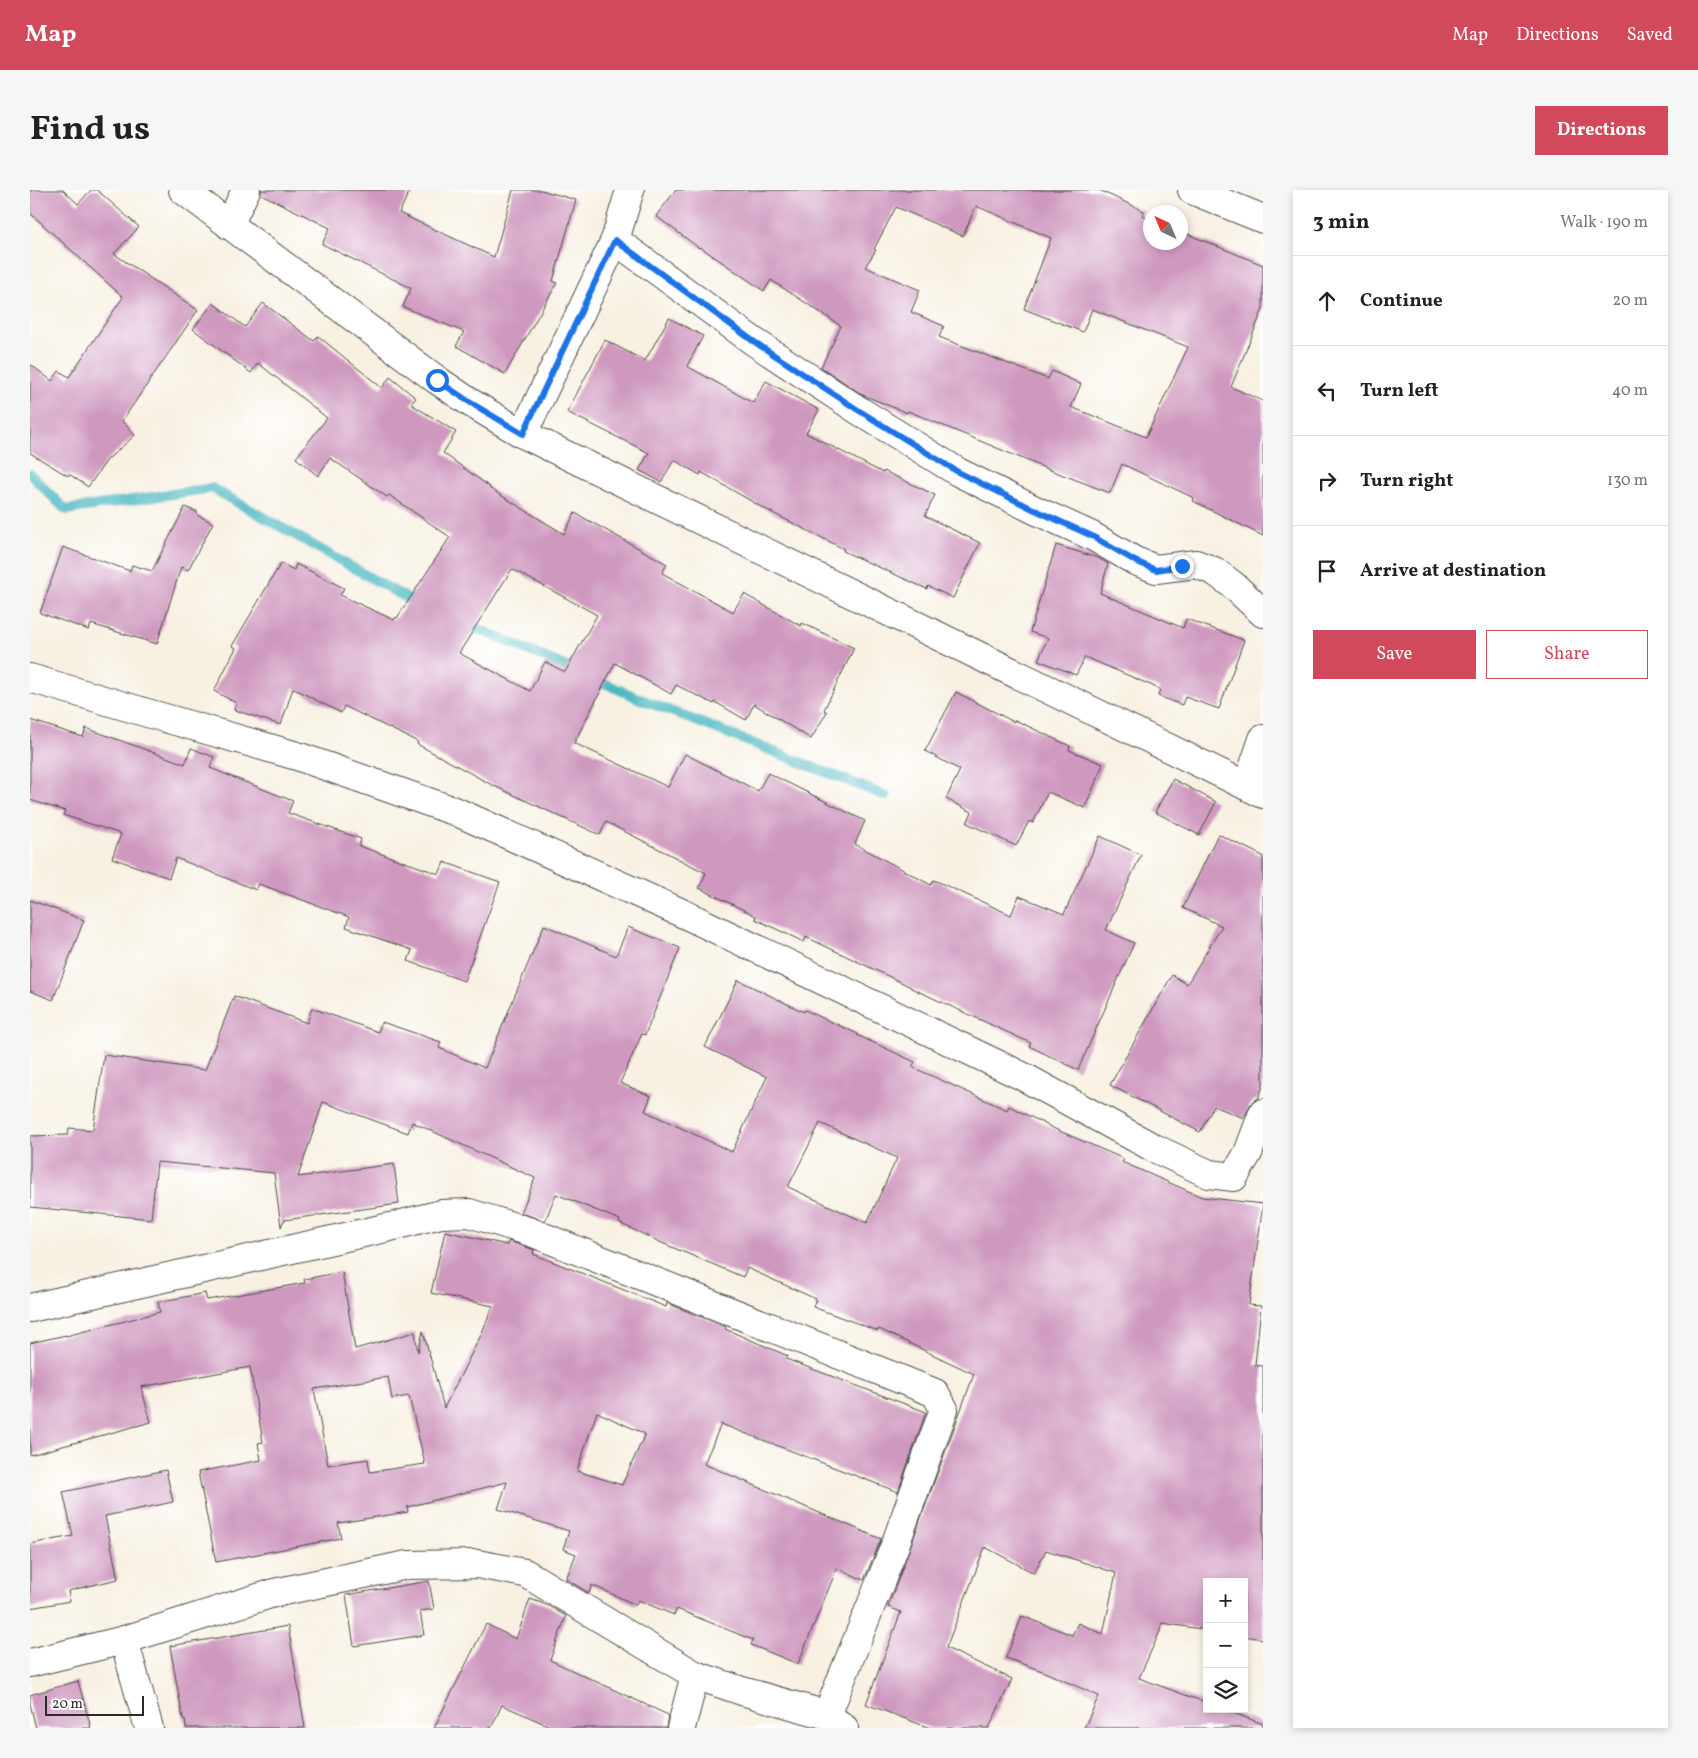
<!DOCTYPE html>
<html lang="en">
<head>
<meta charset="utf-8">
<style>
	:root { --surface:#fff; --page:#f6f6f6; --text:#202124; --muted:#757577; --line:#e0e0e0; --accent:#d1495b }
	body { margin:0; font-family:Vollkorn,serif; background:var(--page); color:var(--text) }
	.controls { position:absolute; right:15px; bottom:15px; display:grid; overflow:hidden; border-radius:0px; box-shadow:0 2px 8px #0003 }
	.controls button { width:45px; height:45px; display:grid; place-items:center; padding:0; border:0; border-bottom:1px solid var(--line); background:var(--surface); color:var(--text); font:25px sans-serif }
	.compass { position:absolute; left:1113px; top:15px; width:45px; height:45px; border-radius:50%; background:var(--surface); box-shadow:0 2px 8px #0003; rotate:316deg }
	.scale { position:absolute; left:15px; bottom:12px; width:99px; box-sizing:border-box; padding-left:5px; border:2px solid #2b2b2b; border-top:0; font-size:14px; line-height:18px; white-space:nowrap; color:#2b2b2b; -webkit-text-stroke:4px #fff; paint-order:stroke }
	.stop { position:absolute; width:15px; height:15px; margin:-11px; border:4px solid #1a73e8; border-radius:50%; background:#fff }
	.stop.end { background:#1a73e8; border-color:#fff; box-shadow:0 1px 5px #0008 }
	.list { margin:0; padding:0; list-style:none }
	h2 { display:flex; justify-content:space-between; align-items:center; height:65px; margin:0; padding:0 20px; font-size:21px }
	h2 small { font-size:16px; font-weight:400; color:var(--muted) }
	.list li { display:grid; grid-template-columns:32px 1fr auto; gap:15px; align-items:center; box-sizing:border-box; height:90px; padding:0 20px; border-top:1px solid var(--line) }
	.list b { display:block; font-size:19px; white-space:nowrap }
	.list em { font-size:16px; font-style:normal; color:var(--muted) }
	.actions { display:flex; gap:10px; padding:15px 20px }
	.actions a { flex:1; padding:11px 0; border:1px solid var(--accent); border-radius:0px; text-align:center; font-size:18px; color:var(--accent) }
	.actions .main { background:var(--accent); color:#fff }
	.icon { flex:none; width:28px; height:28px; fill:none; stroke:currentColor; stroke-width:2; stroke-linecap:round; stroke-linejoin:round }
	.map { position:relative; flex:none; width:1233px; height:1538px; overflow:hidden; border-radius:0px }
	header { display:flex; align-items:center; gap:30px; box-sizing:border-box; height:70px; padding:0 25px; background:var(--accent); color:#fff }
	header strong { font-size:24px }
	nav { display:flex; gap:28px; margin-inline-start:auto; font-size:18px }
	.intro { display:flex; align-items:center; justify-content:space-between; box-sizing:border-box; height:120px; padding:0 30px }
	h1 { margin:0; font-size:35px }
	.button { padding:12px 22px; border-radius:0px; background:var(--accent); color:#fff; font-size:18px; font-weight:700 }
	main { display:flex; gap:30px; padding:0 30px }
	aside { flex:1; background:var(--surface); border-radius:0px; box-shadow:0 2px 8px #0003 }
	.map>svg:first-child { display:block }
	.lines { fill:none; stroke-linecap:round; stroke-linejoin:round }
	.stream { stroke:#48b7c1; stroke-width:10 }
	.building { fill:#cf99bf; fill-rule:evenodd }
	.minor-casing { stroke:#4a4946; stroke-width:30 }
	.minor { stroke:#fff; stroke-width:28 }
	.route { stroke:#1a73e8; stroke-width:6 }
</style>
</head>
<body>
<header>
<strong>Map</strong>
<nav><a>Map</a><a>Directions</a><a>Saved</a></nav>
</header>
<div class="intro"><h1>Find us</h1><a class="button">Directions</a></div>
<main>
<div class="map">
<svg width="1233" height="1538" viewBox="0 0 1233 1538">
	<rect width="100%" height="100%" fill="#fff"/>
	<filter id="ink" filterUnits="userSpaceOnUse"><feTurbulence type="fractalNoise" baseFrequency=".02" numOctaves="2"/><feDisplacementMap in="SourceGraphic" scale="10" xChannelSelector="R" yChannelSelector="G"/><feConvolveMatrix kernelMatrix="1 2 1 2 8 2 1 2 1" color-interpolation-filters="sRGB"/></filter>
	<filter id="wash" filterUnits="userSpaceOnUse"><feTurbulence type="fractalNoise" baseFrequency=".0096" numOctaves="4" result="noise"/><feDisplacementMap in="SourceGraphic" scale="20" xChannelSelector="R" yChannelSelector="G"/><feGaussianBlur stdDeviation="1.12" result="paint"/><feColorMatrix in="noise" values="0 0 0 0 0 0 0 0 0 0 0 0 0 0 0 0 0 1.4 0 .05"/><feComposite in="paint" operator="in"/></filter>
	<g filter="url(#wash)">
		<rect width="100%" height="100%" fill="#f8f1e2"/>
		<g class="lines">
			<g class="stream">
				<polyline points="0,284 36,320 182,298 371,405 391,414"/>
				<polyline points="434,433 549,482"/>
				<polyline points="563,488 608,508 856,606"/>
			</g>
		</g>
		<g id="blocks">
			<g class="building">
				<polygon points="0,0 33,0 48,14 61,0 67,0 109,37 84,64 168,120 92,231 105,245 77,270 58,297 39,284 38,286 0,263 0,174 22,191 29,181 39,187 93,107 0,23"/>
				<polygon points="231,0 380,0 369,23 464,67 483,0 511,0 546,10 523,91 527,93 475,184 426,156 434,142 373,117 381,98 292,54 300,38 231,4"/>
				<path d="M 646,0 L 1069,0 L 1114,21 L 1112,26 L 1120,29 L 1120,52 L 1150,52 L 1150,41 L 1233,75 L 1233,119 L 1201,197 L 1233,211 L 1233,346 L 1163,311 L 1164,308 L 1092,274 L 1080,303 L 1015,278 L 878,221 L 877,223 L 833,205 L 791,177 L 811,136 L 741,90 L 734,101 L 670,57 L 669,58 L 626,26 ZM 946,16 L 1021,48 L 994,119 L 1053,142 L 1062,119 L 1158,157 L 1116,247 L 1041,217 L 1051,194 L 1022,181 L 1018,189 L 909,147 L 914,136 L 881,122 L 890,100 L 835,77 L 846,60 L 844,59 L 866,17 L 933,46 Z"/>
				<path d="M 183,113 L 215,137 L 233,113 L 284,151 L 288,146 L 352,198 L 360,187 L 386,208 L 381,214 L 426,242 L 413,263 L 460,297 L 459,298 L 534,344 L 545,323 L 637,374 L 632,383 L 703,422 L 714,404 L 771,436 L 772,433 L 824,458 L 794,520 L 797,522 L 781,549 L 724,514 L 716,530 L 685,512 L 684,514 L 646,495 L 641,504 L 585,473 L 544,553 L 638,597 L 655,564 L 728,601 L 738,583 L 835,631 L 825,654 L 901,695 L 904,690 L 981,725 L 989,706 L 1034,724 L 1070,646 L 1111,665 L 1076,740 L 1104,753 L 1048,880 L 999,856 L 1001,853 L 881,798 L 881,797 L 776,747 L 774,752 L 725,729 L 726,726 L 669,698 L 676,683 L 576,632 L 570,645 L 462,595 L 387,554 L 388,552 L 314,516 L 311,523 L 263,498 L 251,535 L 204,520 L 206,513 L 184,501 L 206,458 L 202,456 L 251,373 L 264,380 L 266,374 L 314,398 L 310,405 L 364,430 L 366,427 L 367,428 L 420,347 L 359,305 L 357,307 L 300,268 L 288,286 L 266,268 L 297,228 L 228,173 L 221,183 L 163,139 ZM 482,379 L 567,425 L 535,482 L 515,472 L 500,501 L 429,463 Z"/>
				<polygon points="639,128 673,146 657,176 723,213 736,191 789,220 776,243 853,283 854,281 905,305 895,326 950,353 923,408 898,396 897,399 813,361 814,359 733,318 671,282 670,285 644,270 631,292 609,280 619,263 537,222 575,150 615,171"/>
				<polygon points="155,317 167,322 167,325 183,333 158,380 151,377 127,454 61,434 59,440 10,423 33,357 100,381 102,375 122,381"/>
				<polygon points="1026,355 1068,368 1078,374 1070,403 1153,438 1156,429 1214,450 1189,519 1155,507 1152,515 1128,506 1130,499 1055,467 1046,485 1008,470 1018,448 1000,442"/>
				<polygon points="926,502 984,532 985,530 1040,556 1039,560 1073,574 1055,618 1018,602 1003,633 999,631 986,656 937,633 942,622 916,609 930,580 895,561"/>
				<polygon points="0,530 53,547 56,538 155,574 161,558 184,567 180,578 263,611 258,623 331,649 329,656 409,684 414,672 470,692 434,791 378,771 382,760 316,737 319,727 229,694 226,700 146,668 139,688 82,668 91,644 33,625 35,621 0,610"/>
				<polygon points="1143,589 1186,612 1169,645 1125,622"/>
				<polygon points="1188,644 1233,666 1233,896 1228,909 1223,911 1219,917 1214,928 1184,916 1170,942 1080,895 1142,785 1157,794 1192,736 1153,718"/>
				<polygon points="0,710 54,730 23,810 0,801"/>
				<path d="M 514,735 L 586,766 L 598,737 L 650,758 L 615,845 L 612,844 L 590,893 L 621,906 L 615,921 L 702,962 L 737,887 L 675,857 L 708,790 L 774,822 L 775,820 L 828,844 L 827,845 L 885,872 L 882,877 L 977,920 L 979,916 L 1025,939 L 1094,969 L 1092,972 L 1172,1007 L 1233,1014 L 1219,1115 L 1231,1116 L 1225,1175 L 1233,1176 L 1233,1449 L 1214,1446 L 1214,1392 L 1177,1392 L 1177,1440 L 1132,1433 L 1130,1441 L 1109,1488 L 1177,1513 L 1177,1519 L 1193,1519 L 1233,1534 L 1233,1538 L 1054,1538 L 1069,1506 L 1012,1481 L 976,1468 L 992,1426 L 1042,1445 L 1048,1433 L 1073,1444 L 1086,1383 L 1016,1360 L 1004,1383 L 955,1357 L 916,1458 L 982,1489 L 959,1538 L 900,1538 L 836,1514 L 871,1422 L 858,1417 L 944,1184 L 849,1139 L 848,1141 L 783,1117 L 786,1109 L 717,1078 L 713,1087 L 632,1053 L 589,1033 L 590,1030 L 526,1004 L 515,1031 L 491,1023 L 505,988 L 382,932 L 378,943 L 293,912 L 268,987 L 364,974 L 369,1014 L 254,1030 L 251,1037 L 244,983 L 127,972 L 121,1029 L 0,1017 L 0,946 L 38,945 L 39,938 L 63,940 L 74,865 L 175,880 L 204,806 L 277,833 L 282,818 L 348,842 L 352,832 L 411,852 L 409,858 L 455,878 ZM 790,933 L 867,968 L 837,1033 L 758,997 Z"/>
				<path d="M 415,1041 L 477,1055 L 479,1051 L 496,1057 L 504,1060 L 503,1064 L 559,1086 L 636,1117 L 637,1113 L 696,1137 L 695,1139 L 758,1166 L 756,1169 L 896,1222 L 868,1302 L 691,1234 L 674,1274 L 851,1349 L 834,1390 L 807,1378 L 768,1474 L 721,1455 L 723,1450 L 647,1419 L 644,1425 L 608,1410 L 606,1415 L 562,1395 L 559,1403 L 536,1389 L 546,1364 L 533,1359 L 539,1341 L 468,1319 L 477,1292 L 377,1317 L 378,1322 L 308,1333 L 311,1348 L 186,1372 L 168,1282 L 231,1270 L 228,1253 L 233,1252 L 220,1177 L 111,1197 L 121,1232 L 0,1265 L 0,1153 L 36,1145 L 36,1146 L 130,1122 L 128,1112 L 175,1103 L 177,1110 L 275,1093 L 274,1089 L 312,1082 L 325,1159 L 385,1142 L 388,1162 L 393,1141 L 414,1218 L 451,1145 L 463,1116 L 401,1103 ZM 358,1187 L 362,1209 L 379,1206 L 395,1274 L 340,1282 L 338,1269 L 298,1275 L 284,1199 ZM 567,1222 L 615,1244 L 592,1295 L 547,1281 Z"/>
				<polygon points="136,1280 143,1312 75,1326 88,1389 38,1401 40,1411 0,1418 0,1354 43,1346 33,1302"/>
				<polygon points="399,1391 404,1419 390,1421 394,1445 324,1456 316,1405"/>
				<polygon points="500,1409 517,1415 536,1426 520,1470 638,1525 636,1538 524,1538 472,1515 461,1538 404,1538 456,1434 486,1449"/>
				<polygon points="258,1436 275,1538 156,1538 155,1529 153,1529 140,1456"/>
				<polygon points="48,1491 61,1538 6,1538 0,1514 0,1505"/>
			</g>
		</g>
	</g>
	<g filter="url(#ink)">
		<use href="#blocks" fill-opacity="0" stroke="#4a4946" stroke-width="1"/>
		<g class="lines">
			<defs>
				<g id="minor">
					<polyline points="153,0 407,190 441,213 493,244 1233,604"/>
					<polyline points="1162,0 1233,29"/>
					<polyline points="199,35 216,0"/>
					<polyline points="585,50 723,151 828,220 928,282 1005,320 1062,346 1105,371 1126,379 1166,374 1184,381 1203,395 1233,423"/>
					<polyline points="493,244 585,50 600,0"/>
					<polyline points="0,488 114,522 267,566 427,622 654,724 994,887 1124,958 1179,984 1204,987 1218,963 1233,923"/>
					<polyline points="1217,596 1233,549"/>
					<polyline points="0,1118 360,1037 411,1024 439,1023 501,1042 905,1203 914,1219 864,1358 797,1525"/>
					<polyline points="94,1450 119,1538"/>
					<polyline points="0,1473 94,1450 244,1403 377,1375 447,1374 495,1383 665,1485 712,1501 797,1525 814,1538"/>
					<polyline points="651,1538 665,1485"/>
				</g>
			</defs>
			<use href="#minor" class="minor-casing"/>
			<use href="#minor" class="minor"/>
		</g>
	</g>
	<g class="lines" filter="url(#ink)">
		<polyline class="route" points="407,190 441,213 493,244 585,50 723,151 828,220 928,282 1005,320 1062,346 1105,371 1126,380 1152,376"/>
	</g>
</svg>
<div class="controls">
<button>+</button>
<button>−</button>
<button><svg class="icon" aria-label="layers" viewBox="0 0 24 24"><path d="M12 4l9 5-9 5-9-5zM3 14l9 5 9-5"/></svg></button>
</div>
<svg class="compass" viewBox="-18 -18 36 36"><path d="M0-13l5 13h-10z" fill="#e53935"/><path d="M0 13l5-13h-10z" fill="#757577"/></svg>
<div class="scale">20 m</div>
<div class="stop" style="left:407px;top:190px"></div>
<div class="stop end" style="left:1152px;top:376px"></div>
</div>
<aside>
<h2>3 min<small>Walk · 190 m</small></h2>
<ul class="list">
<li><svg class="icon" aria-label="ahead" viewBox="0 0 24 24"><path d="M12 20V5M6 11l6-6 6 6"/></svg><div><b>Continue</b></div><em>20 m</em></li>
<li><svg class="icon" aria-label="left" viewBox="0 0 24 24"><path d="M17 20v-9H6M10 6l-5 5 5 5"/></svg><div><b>Turn left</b></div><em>40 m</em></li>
<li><svg class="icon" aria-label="right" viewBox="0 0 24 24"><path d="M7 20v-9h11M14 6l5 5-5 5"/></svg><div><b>Turn right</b></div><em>130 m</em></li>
<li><svg class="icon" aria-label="arrive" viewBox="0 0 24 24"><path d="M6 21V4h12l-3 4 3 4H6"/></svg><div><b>Arrive at destination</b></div></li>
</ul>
<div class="actions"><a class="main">Save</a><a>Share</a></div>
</aside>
</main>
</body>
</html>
